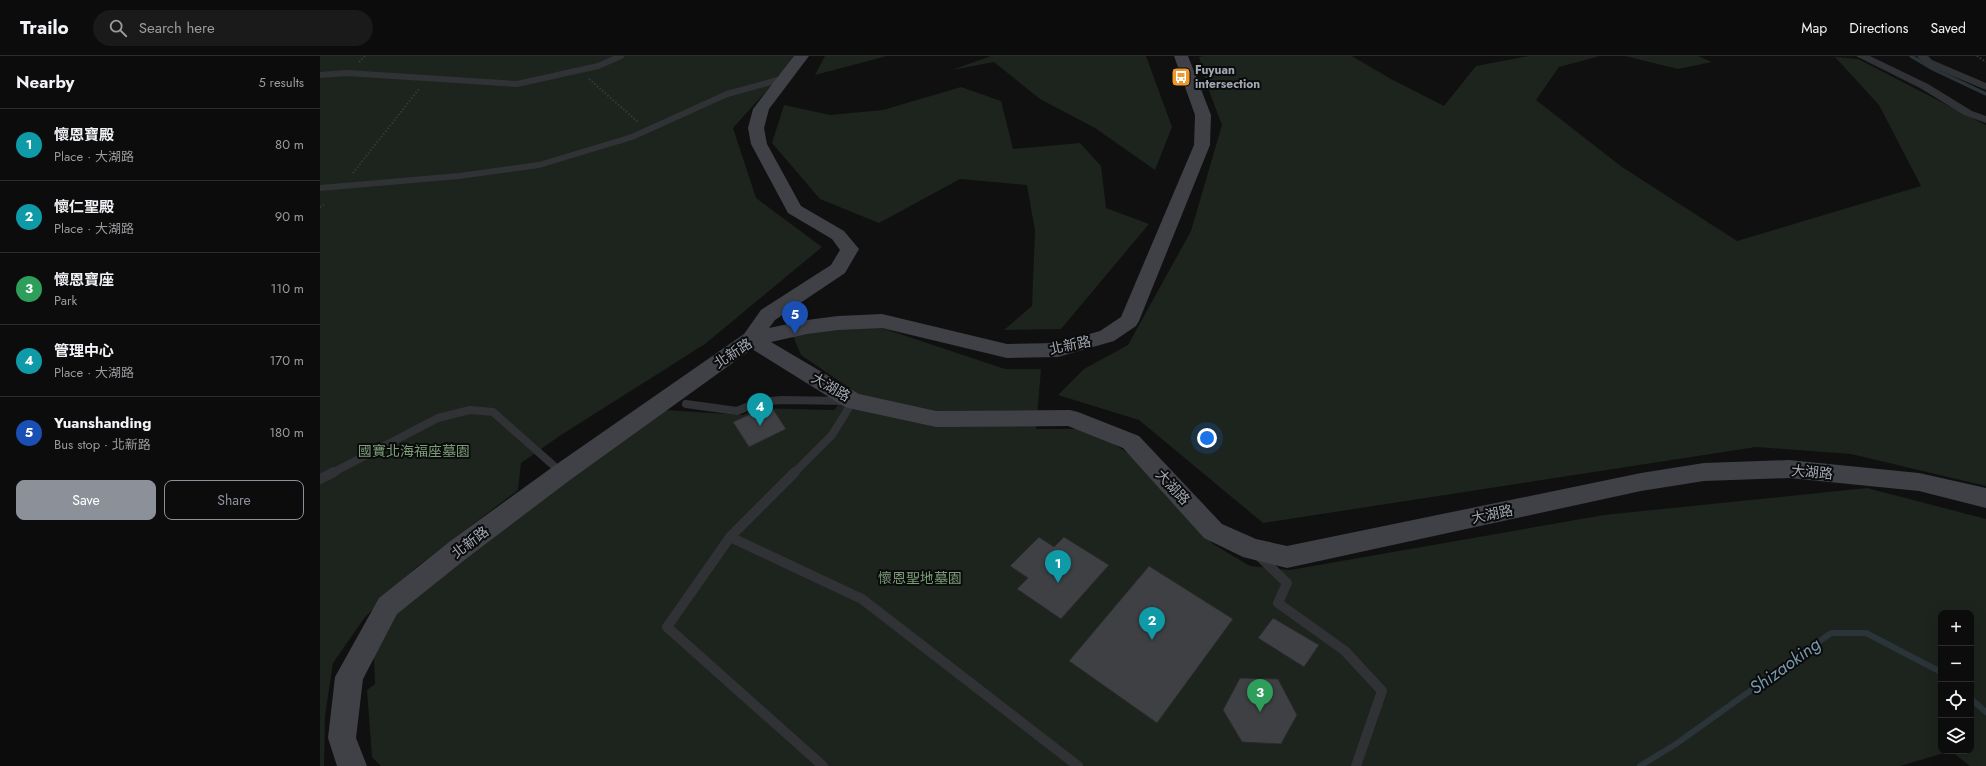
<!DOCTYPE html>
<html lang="en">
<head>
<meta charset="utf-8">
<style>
	:root { --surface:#0c0c0d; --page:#1a1a1b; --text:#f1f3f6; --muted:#9a9b9d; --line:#2c2c2e; --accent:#8c9099 }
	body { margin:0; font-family:Jost,"Noto Sans TC",sans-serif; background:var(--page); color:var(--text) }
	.controls { position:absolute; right:12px; bottom:12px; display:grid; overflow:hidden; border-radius:8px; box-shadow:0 4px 16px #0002 }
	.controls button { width:36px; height:36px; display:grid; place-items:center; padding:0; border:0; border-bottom:1px solid var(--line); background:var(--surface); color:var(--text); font:20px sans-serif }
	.you { position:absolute; left:887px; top:382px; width:14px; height:14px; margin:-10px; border:3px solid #fff; border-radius:50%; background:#1a73e8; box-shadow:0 0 0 6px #1a73e833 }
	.badge { display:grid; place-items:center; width:26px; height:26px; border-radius:50%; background:var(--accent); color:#fff; font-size:13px; font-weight:700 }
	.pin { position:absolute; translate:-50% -33px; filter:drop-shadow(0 1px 2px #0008) }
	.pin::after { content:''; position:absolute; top:21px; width:14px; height:12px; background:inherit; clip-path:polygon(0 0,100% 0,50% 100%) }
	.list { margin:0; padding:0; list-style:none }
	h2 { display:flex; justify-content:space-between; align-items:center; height:52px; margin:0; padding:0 16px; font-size:17px }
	h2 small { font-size:13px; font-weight:400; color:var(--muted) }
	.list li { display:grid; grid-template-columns:26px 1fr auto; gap:12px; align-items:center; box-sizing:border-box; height:72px; padding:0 16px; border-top:1px solid var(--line) }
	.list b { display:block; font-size:15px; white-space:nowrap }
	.list p { margin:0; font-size:13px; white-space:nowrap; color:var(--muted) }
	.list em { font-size:13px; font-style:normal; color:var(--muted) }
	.actions { display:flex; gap:8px; padding:12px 16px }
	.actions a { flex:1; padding:9px 0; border:1px solid var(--accent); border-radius:8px; text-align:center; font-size:14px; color:var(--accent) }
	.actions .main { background:var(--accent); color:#fff }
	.icon { flex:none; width:22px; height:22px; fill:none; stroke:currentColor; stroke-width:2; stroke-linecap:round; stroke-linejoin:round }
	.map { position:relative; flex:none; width:1666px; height:710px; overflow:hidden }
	header { display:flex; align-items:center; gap:24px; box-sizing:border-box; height:56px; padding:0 20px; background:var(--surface); border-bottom:1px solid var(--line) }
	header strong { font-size:19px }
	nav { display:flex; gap:22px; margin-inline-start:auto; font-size:14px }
	.search { width:280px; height:36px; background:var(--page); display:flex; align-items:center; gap:10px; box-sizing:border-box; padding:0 14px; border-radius:22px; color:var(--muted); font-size:15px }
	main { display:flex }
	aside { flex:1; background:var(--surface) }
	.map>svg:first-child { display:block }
	.green { fill:#1c241d; fill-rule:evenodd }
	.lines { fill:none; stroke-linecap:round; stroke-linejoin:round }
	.stream-far1 { stroke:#2a3439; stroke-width:3.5 }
	.stream { stroke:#2a3439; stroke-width:6 }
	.building { fill:#3f4044; stroke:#2a2a2d }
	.path { stroke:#37393d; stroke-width:2; stroke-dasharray:1.5 2; stroke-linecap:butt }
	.lane-far2 { stroke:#313236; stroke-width:6 }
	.lane-far1 { stroke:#313236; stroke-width:8 }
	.lane { stroke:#313236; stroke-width:10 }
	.street { fill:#313236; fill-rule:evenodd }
	.secondary { fill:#3f4146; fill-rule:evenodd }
	.labels { text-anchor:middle; stroke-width:4; stroke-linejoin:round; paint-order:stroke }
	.far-poi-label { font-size:12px; font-weight:bold; fill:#a1a8b2; stroke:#0b0b0c; text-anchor:start }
	.street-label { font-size:14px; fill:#a1a8b2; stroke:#0b0b0c }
	.park-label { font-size:14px; fill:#7a9d78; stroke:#0b0b0c }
	.near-water-label { font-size:18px; font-style:italic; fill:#789aad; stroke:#0b0b0c }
</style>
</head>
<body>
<header>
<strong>Trailo</strong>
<div class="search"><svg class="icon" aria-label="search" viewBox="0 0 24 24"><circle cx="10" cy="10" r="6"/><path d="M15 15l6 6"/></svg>Search here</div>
<nav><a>Map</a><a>Directions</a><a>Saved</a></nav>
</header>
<main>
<aside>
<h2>Nearby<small>5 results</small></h2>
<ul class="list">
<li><span class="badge" style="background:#0f9aa8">1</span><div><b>懷恩寶殿</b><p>Place · 大湖路</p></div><em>80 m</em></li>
<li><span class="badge" style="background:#0f9aa8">2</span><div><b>懷仁聖殿</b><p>Place · 大湖路</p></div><em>90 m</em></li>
<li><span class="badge" style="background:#2e9e5b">3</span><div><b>懷恩寶座</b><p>Park</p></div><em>110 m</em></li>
<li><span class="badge" style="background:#0f9aa8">4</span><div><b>管理中心</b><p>Place · 大湖路</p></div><em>170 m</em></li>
<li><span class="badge" style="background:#1a4fb4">5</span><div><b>Yuanshanding</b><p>Bus stop · 北新路</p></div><em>180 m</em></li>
</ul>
<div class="actions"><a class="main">Save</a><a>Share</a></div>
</aside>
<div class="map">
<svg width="1666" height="710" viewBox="0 0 1666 710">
	<rect width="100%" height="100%" fill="#101011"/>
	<g class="green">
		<polygon points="0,0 478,0 413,72 436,142 502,191 385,288 241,379 201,407 198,434 94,513 45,561 13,607 5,660 4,710 0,710"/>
		<polygon points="505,0 567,0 495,19"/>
		<polygon points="671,0 826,0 852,71 835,114 775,72 720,43 674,6 632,14"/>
		<polygon points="883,0 1032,0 1071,23 1124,50 1156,10 1209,0 1280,0 1239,11 1216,44 1302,111 1417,185 1601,130 1559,49 1515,1 1538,3 1666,69 1666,430 1531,398 1436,391 943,467 819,364 738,339 764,313 808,289 871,175 902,69 888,32 879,1"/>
		<polygon points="1305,0 1378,0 1392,6 1358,13"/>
		<polygon points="641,31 681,45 693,93 760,87 781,110 786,152 829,168 741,273 684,274 712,250 715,175 707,129 640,123 559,167 500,143 452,87 464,49 510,59 563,54"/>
		<path d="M 530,271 L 562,272 L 685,313 L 721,313 L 716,373 L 759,373 L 794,388 L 812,400 L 893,488 L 930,510 L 970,514 L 1284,459 L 1547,432 L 1666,463 L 1666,710 L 1650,710 L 1631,695 L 1580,710 L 61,710 L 52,701 L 47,634 L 55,628 L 53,577 L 98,530 L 345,354 L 423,359 L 437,352 L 514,354 L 531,333 L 481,299 L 473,280 ZM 1621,557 L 1651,557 L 1651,695 L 1621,695 Z"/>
	</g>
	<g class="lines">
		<polyline class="stream-far1" points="1591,0 1613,13 1666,38"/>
		<g class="stream">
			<polyline points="1651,643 1666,656"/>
			<polyline points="1320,710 1356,688 1511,577 1546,577 1621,616"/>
		</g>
	</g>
	<g class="building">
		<polygon points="451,350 466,373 429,391 413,366 446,351"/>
		<polygon points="719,481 734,491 744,481 789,509 741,563 697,533 708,522 690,510"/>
		<polygon points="829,510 913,563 837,667 749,605"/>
		<polygon points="953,562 999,589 984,611 938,582"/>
		<polygon points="920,622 958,623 977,659 961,688 922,686 903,654"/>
	</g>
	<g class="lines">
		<g class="path">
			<polyline points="1657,0 1666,6"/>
			<polyline points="39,6 45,0"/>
			<polyline points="269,23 318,66"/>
			<polyline points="33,117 99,33"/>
			<polyline points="0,151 4,149"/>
		</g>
		<g class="lane-far2">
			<polyline points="0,19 27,17 197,28 278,10 301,0"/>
			<polyline points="0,132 139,120 219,109 312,81 407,38 465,22"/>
		</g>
		<g class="lane-far1">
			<polyline points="366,348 417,355 439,346 462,344 524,345"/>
			<polyline points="12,417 118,362 150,354 173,356 242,417"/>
			<polyline points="474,417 512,379 533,345"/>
		</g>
		<g class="lane">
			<polyline points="241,416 242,417"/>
			<polyline points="475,416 410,481 347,571 503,710"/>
			<polyline points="0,423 14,416"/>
			<polyline points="410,481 542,543 758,710"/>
			<polyline points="939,500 967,527 958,547 1025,595 1062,635 1036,710"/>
		</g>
		<g class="street">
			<polygon points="1536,0 1550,0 1608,28 1652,55 1666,60 1666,67 1644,59 1600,32"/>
			<polygon points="1597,0 1608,0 1612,4 1666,27 1666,34 1604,8"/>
		</g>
		<polygon class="secondary" points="474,0 489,0 449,53 444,72 447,88 481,150 524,175 539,193 525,217 455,264 449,272 487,264 518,260 562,258 687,288 738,287 780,275 801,261 874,89 875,59 854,0 868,0 891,59 890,89 819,265 816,270 794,285 738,301 687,302 562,272 518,274 487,278 451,286 539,338 616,355 750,354 758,356 819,380 902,468 936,483 967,490 1321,417 1384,407 1469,404 1599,417 1666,432 1666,452 1599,435 1469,422 1384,425 1321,435 967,512 923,501 884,482 803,392 748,370 616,371 533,353 525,351 432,293 250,424 147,502 77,558 43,623 36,682 47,710 17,710 8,682 15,621 59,542 129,486 234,410 424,278 441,254 511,209 520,194 512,183 468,157 431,88 428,72 433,53"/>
	</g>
	<defs>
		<symbol id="bus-square" viewBox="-11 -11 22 22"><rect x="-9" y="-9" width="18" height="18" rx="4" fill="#ed972c" stroke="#0b0b0c"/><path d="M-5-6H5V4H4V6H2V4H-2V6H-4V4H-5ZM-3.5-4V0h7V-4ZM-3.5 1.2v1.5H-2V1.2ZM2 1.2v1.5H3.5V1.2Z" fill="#fff"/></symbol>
	</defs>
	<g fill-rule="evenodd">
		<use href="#bus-square" x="850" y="10" width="22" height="22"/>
	</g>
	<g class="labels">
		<g class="far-poi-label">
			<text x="875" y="18">Fuyuan<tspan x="875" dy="14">intersection</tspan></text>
		</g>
		<g class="street-label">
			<text transform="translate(750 289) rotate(-12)" y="5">北新路</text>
			<text transform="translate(413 297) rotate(-33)" y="5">北新路</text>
			<text transform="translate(511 331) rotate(30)" y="5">大湖路</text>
			<text transform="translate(1492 416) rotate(5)" y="5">大湖路</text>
			<text transform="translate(853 431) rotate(47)" y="5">大湖路</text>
			<text transform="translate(1172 458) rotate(-12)" y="5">大湖路</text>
			<text transform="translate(150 486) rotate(-37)" y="5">北新路</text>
		</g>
		<g class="park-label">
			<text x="94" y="400">國寶北海福座墓園</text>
			<text x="600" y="527">懷恩聖地墓園</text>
		</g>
		<g class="near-water-label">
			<text transform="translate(1465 610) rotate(-36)" y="6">Shizaoking</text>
		</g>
	</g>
</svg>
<div class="controls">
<button>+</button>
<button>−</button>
<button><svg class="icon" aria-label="locate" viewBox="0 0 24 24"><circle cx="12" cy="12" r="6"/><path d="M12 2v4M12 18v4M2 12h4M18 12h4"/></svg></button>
<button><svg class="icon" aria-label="layers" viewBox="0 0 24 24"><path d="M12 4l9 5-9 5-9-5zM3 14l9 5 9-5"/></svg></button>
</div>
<div class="you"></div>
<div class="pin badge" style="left:738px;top:527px;background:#0f9aa8">1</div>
<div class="pin badge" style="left:832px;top:584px;background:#0f9aa8">2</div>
<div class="pin badge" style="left:940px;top:656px;background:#2e9e5b">3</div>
<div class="pin badge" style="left:440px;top:370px;background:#0f9aa8">4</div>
<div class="pin badge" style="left:475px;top:278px;background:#1a4fb4">5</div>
</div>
</main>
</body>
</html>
